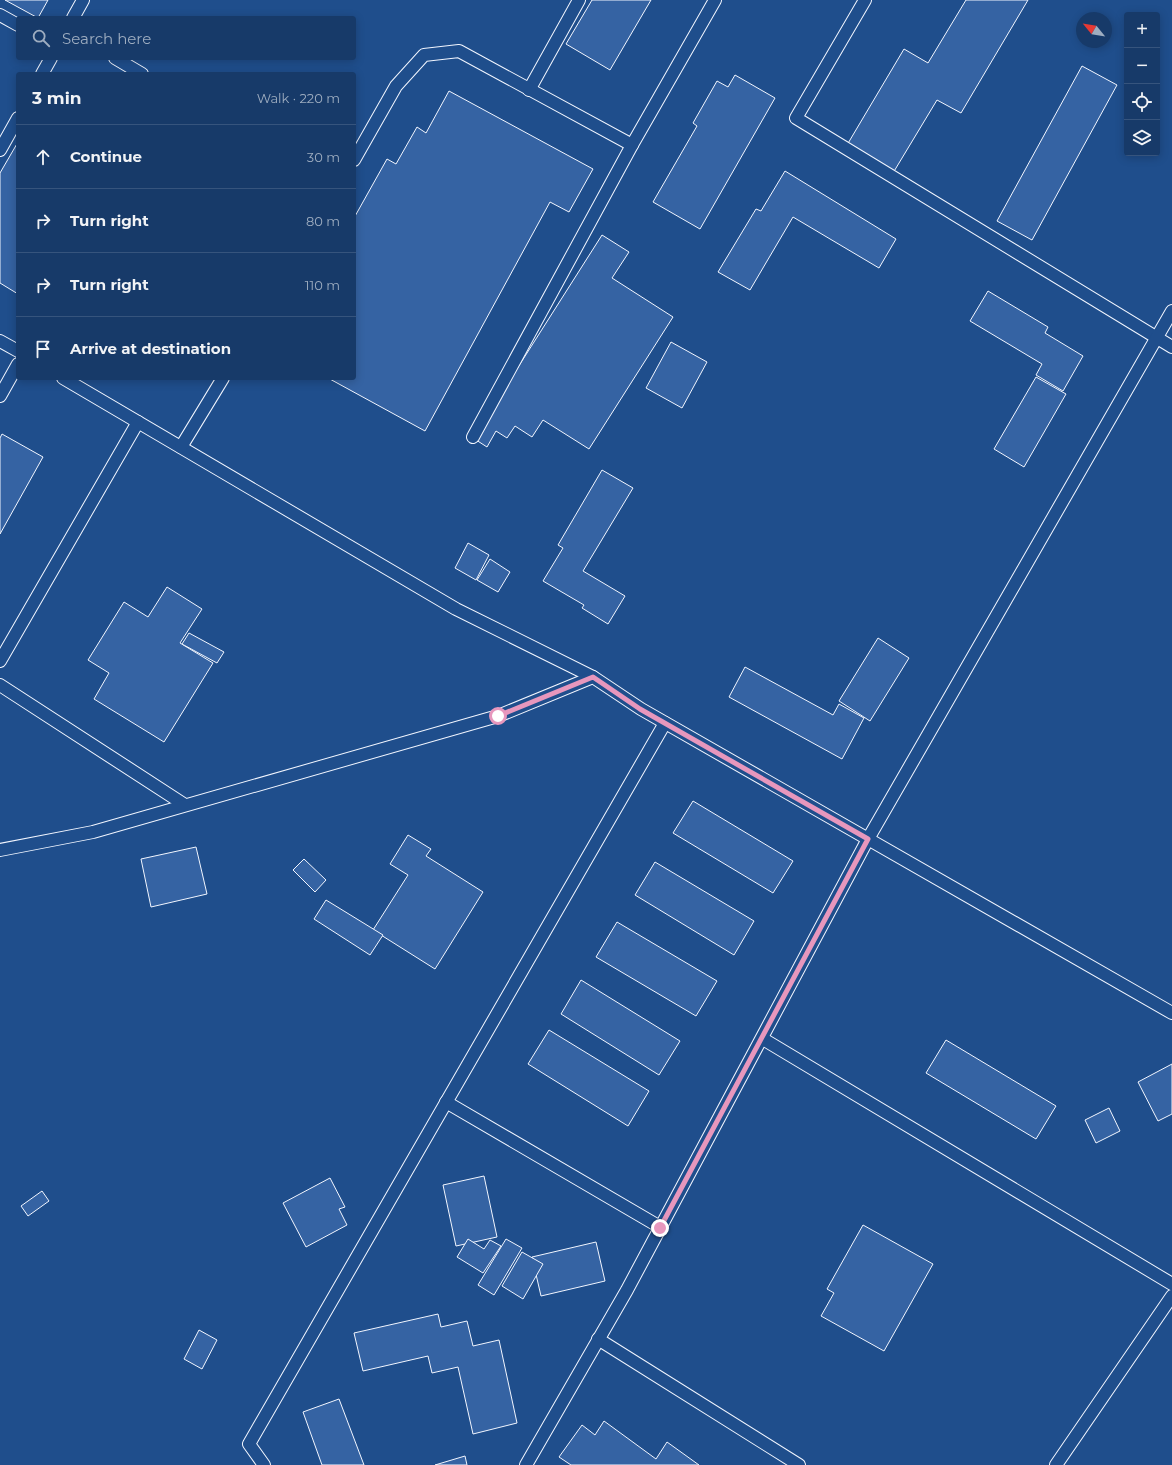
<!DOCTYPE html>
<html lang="en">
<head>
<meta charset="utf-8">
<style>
	:root { --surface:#173a69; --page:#244571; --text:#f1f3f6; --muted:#9eadc0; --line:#36547d }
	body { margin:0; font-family:Montserrat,sans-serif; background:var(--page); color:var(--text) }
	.controls { position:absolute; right:12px; top:12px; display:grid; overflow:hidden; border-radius:4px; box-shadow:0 2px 10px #0003 }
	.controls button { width:36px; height:36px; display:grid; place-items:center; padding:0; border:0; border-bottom:1px solid var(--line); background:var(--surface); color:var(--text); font:20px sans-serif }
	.compass { position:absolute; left:1076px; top:12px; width:36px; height:36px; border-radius:50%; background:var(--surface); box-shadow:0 2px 10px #0003; rotate:300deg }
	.stop { position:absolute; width:12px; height:12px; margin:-9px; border:3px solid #e797bd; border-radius:50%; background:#fff }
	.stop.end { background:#e797bd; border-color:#fff; box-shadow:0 1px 4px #0008 }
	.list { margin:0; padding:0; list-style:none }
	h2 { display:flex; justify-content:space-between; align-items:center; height:52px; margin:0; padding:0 16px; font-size:17px }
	h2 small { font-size:13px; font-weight:400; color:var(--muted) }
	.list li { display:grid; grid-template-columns:26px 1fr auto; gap:12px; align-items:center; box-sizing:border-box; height:64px; padding:0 16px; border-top:1px solid var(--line) }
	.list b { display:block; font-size:15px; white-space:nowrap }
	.list em { font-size:13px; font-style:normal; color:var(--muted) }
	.icon { flex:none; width:22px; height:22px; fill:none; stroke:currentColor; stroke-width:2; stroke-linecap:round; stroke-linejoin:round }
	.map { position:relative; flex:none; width:1172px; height:1465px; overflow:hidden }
	.search { position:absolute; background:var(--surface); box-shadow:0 2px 10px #0003; left:16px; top:16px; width:340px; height:44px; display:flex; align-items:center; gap:10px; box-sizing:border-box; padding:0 14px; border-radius:4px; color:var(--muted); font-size:15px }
	.panel { position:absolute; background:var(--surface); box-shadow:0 2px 10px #0003; left:16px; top:72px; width:340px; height:308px; border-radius:4px }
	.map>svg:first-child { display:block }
	.building { fill:#3563a3; stroke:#f2f6ff }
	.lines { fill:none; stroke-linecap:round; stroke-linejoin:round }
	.service-casing { stroke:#f2f6ff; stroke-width:14 }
	.service { stroke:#1f4e8c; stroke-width:12 }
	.route { stroke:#e797bd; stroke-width:5 }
</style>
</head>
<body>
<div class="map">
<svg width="1172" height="1465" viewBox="0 0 1172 1465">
	<rect width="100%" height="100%" fill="#1f4e8c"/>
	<g class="building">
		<polygon points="5,0 48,0 38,18"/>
		<polygon points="592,0 651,0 610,70 566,44"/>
		<polygon points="966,0 1028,0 961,113 937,100 893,173 847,145 904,49 928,63"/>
		<polygon points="1082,66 1117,85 1032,240 997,221"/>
		<polygon points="735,75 775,98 700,229 653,202 697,126 693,123 717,81 728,87"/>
		<polygon points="449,91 593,169 569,212 550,202 425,431 328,378 354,378 354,218 387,159 396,164 417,127 426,133"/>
		<polygon points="18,142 18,294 0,283 0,173"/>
		<polygon points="785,171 896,239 879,268 793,217 750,290 718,272 756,209 761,211"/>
		<polygon points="602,235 629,252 612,278 673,317 589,449 543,420 532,437 515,426 507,438 496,431 487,447 473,438"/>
		<polygon points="988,291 1048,327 1045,333 1083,356 1063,391 1036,375 1042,364 970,321"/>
		<polygon points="671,342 707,362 682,408 646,388"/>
		<polygon points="1036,377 1066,394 1024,467 994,449"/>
		<polygon points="2,434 43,457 0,534 0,438"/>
		<polygon points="602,470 633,488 583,571 625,596 608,624 582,608 584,605 543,581 563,548 558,545"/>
		<polygon points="468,543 489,555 476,580 455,568"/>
		<polygon points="490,559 510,572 498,592 477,580"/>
		<polygon points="167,587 202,609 180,643 213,663 164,742 94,699 109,673 88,660 124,602 148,617"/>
		<polygon points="189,633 224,652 217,663 182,644"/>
		<polygon points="878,638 909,658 870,721 839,701"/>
		<polygon points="745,667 833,715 839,704 864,718 842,759 729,697"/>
		<polygon points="693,801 793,861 773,893 673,833"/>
		<polygon points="408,835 431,849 426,856 483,892 435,969 373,930 408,875 390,864"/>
		<polygon points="196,847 207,894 151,907 141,859"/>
		<polygon points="304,859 326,880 315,892 293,870"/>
		<polygon points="655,862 754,921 734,955 635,895"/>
		<polygon points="326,900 383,935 370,955 314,919"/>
		<polygon points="617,922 717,981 696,1016 596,957"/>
		<polygon points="581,980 680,1041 659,1075 561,1014"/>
		<polygon points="549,1030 649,1091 628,1126 528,1064"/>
		<polygon points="946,1040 1056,1106 1036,1139 926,1073"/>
		<polygon points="1172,1064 1172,1114 1158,1121 1138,1082"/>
		<polygon points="1109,1108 1120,1131 1096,1143 1085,1120"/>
		<polygon points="484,1176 497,1237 456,1246 443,1185"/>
		<polygon points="330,1178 345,1207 339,1209 347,1225 306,1247 283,1203"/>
		<polygon points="42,1191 49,1201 28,1216 21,1206"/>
		<polygon points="863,1225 933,1264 884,1351 821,1316 834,1293 827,1289"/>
		<polygon points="468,1239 484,1249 490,1240 501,1246 483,1273 457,1257"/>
		<polygon points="506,1239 522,1248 494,1295 478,1285"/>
		<polygon points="596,1242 605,1281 541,1296 532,1257"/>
		<polygon points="522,1252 543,1264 523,1299 502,1286"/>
		<polygon points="438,1314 441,1327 467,1321 473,1346 499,1340 517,1423 473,1434 458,1367 432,1373 428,1356 363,1371 354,1333"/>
		<polygon points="199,1330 217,1340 202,1369 184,1359"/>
		<polygon points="339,1399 364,1465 322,1465 303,1412"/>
		<polygon points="604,1421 656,1459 667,1442 699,1465 571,1465 559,1457 582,1425 595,1435"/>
		<polygon points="465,1456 467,1465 435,1465"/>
	</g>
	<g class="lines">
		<defs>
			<g id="service">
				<polyline points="865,0 796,118 1172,347"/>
				<polyline points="0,15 18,25"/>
				<polyline points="73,18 83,0"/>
				<polyline points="115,58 142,74"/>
				<polyline points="42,74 51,58"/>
				<polyline points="529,90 579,0"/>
				<polyline points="0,150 18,118"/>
				<polyline points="354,160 396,86 424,55 459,51 632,145"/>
				<polyline points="0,341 18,351"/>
				<polyline points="63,378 456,609 593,677"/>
				<polyline points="0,396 18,364"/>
				<polyline points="473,437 632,145 715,0"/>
				<polyline points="181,447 223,378"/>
				<polyline points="0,661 138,422"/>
				<polyline points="0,685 185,805"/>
				<polyline points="0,850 93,832 498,716 593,677 641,709 1172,1013"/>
				<polyline points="763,1039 1172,1284"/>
				<polyline points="446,1102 660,1227"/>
				<polyline points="598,1339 799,1465"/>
				<polyline points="264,1465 249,1444 665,723"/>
				<polyline points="526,1465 627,1290 868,839 1172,311"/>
				<polyline points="1056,1465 1172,1296"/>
			</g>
		</defs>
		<use href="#service" class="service-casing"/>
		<use href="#service" class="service"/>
	</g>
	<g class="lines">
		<polyline class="route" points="498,716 593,677 640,709 868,839 660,1228"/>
	</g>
</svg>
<div class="controls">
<button>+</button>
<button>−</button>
<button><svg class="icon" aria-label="locate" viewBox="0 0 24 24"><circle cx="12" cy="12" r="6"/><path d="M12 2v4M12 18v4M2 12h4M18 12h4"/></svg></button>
<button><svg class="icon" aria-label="layers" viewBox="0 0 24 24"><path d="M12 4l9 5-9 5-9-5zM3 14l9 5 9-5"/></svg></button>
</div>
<svg class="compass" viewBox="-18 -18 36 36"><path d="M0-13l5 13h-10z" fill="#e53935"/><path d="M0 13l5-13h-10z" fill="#9eadc0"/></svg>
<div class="stop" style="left:498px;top:716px"></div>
<div class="stop end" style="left:660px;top:1228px"></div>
<div class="search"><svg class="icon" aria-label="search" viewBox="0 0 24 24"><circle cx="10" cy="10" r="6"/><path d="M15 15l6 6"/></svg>Search here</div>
<section class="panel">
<h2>3 min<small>Walk · 220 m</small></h2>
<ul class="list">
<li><svg class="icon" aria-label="ahead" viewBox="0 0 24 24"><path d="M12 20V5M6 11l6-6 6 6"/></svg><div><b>Continue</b></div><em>30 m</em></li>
<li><svg class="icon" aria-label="right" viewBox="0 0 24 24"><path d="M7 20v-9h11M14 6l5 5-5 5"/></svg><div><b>Turn right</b></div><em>80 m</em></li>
<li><svg class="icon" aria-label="right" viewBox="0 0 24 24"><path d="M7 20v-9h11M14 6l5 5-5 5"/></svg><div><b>Turn right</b></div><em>110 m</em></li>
<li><svg class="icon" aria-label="arrive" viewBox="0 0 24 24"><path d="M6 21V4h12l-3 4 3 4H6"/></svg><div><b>Arrive at destination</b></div></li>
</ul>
</section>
</div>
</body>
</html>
